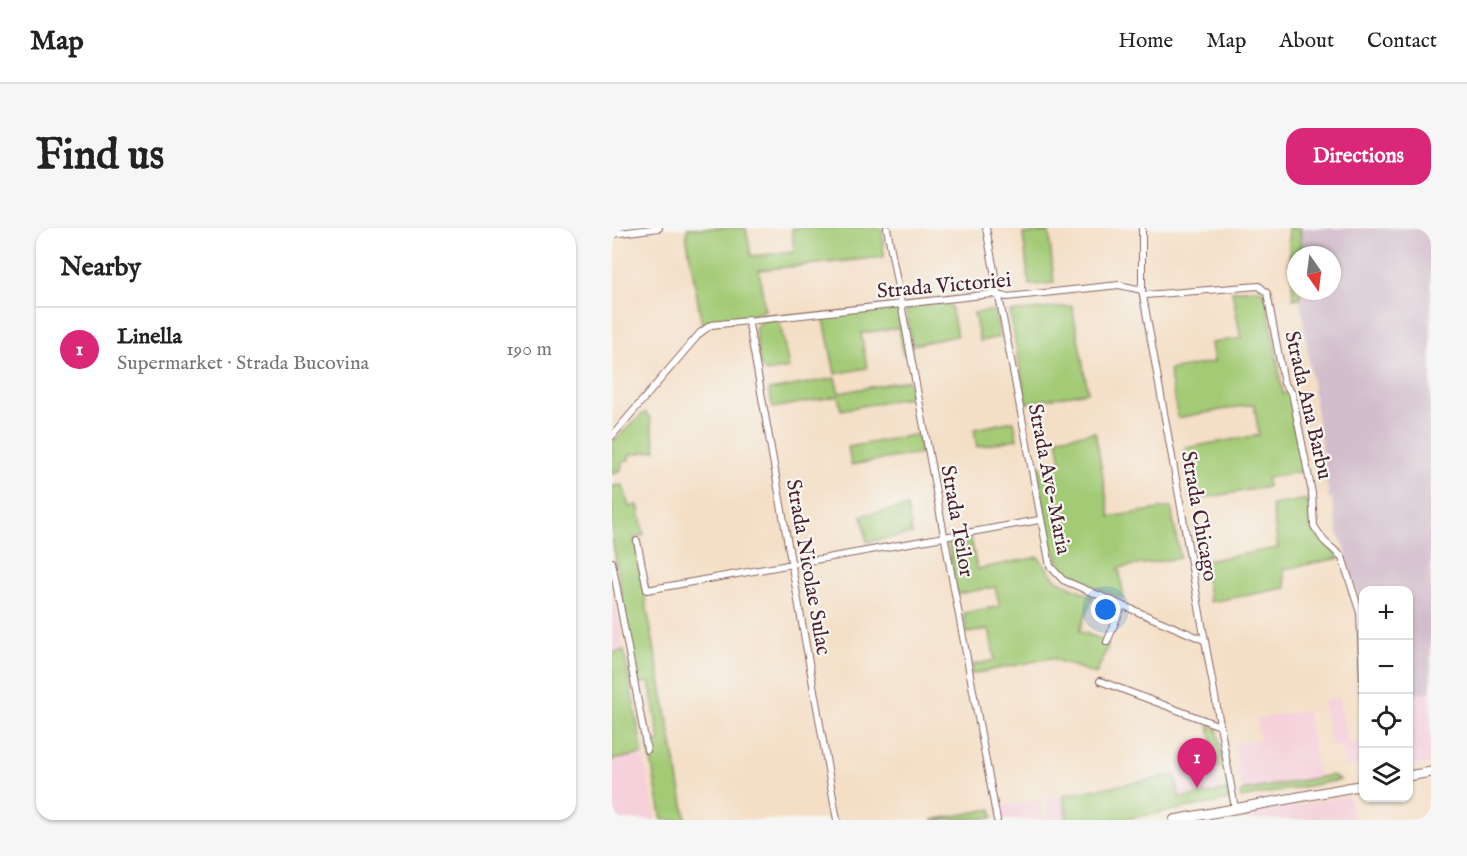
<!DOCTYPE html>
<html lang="en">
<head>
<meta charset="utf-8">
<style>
	:root { --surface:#fff; --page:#f6f6f6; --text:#222; --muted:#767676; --line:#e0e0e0; --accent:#db2777 }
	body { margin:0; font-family:"IM FELL English",serif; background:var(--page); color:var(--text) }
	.controls { position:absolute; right:18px; bottom:18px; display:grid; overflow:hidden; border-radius:12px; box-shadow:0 2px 4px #0004 }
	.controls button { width:54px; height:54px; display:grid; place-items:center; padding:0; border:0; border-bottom:2px solid var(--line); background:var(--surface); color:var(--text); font:30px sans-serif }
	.compass { position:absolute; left:675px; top:18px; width:54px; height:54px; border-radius:50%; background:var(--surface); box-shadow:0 2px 4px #0004; rotate:166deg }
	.you { position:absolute; left:494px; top:382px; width:21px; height:21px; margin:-15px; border:4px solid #fff; border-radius:50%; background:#1a73e8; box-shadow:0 0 0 9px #1a73e833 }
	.badge { display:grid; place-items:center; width:39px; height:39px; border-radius:50%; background:var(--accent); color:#fff; font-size:20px; font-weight:700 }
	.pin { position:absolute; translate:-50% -50px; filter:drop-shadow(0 2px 3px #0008) }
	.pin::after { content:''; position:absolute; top:32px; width:21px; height:18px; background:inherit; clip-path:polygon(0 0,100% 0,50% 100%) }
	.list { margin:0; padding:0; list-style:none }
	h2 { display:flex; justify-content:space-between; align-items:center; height:78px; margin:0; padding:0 24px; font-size:26px }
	h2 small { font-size:20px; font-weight:400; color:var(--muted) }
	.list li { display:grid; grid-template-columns:39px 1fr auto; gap:18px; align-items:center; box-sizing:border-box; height:84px; padding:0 24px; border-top:2px solid var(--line) }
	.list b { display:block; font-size:22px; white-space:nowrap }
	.list p { margin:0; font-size:20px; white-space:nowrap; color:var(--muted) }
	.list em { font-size:20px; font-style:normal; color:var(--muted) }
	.icon { flex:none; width:33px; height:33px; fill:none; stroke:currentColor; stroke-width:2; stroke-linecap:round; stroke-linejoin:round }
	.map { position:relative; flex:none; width:819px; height:592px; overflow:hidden; border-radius:18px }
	header { display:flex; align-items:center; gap:36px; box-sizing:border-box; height:84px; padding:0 30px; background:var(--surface); border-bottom:2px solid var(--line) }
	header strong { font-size:28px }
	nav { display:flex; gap:33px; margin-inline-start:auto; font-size:21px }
	.intro { display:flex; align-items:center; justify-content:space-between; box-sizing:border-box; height:144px; padding:0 36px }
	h1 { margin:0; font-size:42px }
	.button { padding:15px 27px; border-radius:18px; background:var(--accent); color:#fff; font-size:21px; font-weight:700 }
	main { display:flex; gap:36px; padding:0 36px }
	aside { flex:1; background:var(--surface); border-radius:18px; box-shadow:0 2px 4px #0004 }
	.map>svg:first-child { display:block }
	.built { fill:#f5cfda }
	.industrial { fill:#d1bdcb }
	.green { fill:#a3cb76; stroke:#767550; stroke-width:1.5 }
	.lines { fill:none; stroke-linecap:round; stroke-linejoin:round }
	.street-casing { stroke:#866261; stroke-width:8 }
	.primary-casing { stroke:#866261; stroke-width:11 }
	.street { stroke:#fff; stroke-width:6 }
	.primary { stroke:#fff; stroke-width:9 }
	.labels { text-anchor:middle; stroke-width:4.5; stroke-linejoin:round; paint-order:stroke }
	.street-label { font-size:21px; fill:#4a1f2b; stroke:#f6f6f2 }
</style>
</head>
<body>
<header>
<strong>Map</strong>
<nav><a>Home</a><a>Map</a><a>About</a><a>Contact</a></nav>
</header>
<div class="intro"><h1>Find us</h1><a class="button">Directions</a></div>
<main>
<aside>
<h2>Nearby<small></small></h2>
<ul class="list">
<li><span class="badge">1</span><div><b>Linella</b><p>Supermarket · Strada Bucovina</p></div><em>190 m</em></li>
</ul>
</aside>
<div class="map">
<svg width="819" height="592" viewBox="0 0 819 592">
	<rect width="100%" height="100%" fill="#f6f6f2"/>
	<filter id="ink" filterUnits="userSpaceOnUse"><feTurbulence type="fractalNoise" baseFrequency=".0167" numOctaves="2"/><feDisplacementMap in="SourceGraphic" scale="12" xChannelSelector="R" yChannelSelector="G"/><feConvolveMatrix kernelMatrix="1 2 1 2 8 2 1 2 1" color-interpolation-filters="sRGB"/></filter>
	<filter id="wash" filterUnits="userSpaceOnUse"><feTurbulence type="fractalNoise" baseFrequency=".008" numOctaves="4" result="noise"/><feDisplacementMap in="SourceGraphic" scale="24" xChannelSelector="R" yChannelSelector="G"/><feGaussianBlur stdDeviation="1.35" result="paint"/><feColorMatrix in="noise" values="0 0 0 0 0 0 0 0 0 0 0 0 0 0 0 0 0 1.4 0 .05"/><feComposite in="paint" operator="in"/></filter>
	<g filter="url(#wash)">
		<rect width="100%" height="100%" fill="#f4dfc6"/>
		<g class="built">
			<polygon points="0,356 12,422 0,425"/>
			<polygon points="819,464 819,535 797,539 797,466"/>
			<polygon points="727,469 735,515 748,512 749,537 732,539 729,518 719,519 711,473"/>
			<polygon points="695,482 707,549 630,563 622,515 648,511 644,491"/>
			<polygon points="31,526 44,592 0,592 0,532"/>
			<polygon points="604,539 609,563 567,571 563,547"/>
			<polygon points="451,567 455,591 438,592 433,570"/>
			<polygon points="737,568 741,590 604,592"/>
			<polygon points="427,571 431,592 391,592 388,579"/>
		</g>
		<polygon class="industrial" points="688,0 819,0 819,464 797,466 796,362 752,362 751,379 735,336 733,319 726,305 720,273 722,269 717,271 688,70 688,63 720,63 720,27 690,27"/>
		<g class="green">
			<polygon points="76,0 134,0 139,28 182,24 180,0 270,0 272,29 147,42 153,82 144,86 90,97 74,6"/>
			<polygon points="676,0 688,0 690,27 684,27 684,63 688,63 688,70 681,71"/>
			<polygon points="437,4 442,55 417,57 411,6"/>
			<polygon points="645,61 651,63 655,74 671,166 677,166 679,169 692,243 655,250 656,259 580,272 572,220 647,207 642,176 566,190 557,142 602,134 599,115 629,110 620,63"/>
			<polygon points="332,75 339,78 345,108 300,117 294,82 303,77"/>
			<polygon points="460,78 476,164 414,175 398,84"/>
			<polygon points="282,80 288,85 295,125 291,126 287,100 249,105 255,140 223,146 211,87"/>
			<polygon points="383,82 387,109 368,113 362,85"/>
			<polygon points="167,90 177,140 154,144 148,137 143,101 149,93"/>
			<polygon points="223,150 227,165 296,152 299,169 229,182 226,168 161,180 157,162"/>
			<polygon points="33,184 38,190 44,222 17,227 17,232 11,234 8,244 0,246 0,214"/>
			<polygon points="402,193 405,211 365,219 362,201"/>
			<path d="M 483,204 L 498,289 L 559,279 L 568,330 L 507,340 L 512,371 C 495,363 471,357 456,346 C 434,328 431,266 426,239 L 449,235 L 445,210 Z"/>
			<polygon points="306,206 310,225 239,237 236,219"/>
			<polygon points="11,257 17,279 26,277 32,307 22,310 74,592 50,592 36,516 48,513 37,454 25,456 0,310 0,258"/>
			<polygon points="696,271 700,301 728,330 671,341 674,360 598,374 591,333 666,320 660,277"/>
			<polygon points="295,279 300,306 255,314 250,287"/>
			<polygon points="358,306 365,341 426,329 444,352 481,369 467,403 491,412 496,418 484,446 439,430 359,446 361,437 383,432 377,401 355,405 352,385 388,378 383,359 345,366 336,317 342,309"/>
			<polygon points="12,422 31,526 0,532 0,425"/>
			<polygon points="597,497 605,500 612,538 604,539"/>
			<polygon points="563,547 568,570 616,562 618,572 508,592 449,592 455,591 451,567"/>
			<polygon points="720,547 728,552 629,570 628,567 630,563"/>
			<polygon points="379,581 381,590 320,592"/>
		</g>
	</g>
	<g filter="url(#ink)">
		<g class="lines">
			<defs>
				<g id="street">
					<polyline points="275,0 385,592"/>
					<polyline points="374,0 438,338 451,352 592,412"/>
					<polyline points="530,0 530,62 623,580"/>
					<polyline points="0,6 47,0"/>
					<polyline points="533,67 647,58 655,65 672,155 680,165 700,265 702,298 712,313 730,329 748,385 752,475"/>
					<polyline points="136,91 225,592"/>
					<polyline points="0,208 88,105 99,97 380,66 395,69 507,57 530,62"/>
					<polyline points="25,313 35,362 427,292"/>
					<polyline points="0,334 35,522"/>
					<polyline points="495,414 510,378"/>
					<polyline points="488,453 608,498"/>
				</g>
				<g id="primary">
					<polyline points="796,548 819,544"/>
					<polyline points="562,592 752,557"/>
				</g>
			</defs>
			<use href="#street" class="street-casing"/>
			<use href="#primary" class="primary-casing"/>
			<use href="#street" class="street"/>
			<use href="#primary" class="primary"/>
		</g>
	</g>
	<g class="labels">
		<g class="street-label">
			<text transform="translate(332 57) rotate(-5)" y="7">Strada Victoriei</text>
			<text transform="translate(697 177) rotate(77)" y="7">Strada Ana Barbu</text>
			<text transform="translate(438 251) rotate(79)" y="7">Strada Ave-Maria</text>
			<text transform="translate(588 288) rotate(80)" y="7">Strada Chicago</text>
			<text transform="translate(346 293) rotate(80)" y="7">Strada Teilor</text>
			<text transform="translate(197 339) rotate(80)" y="7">Strada Nicolae Sulac</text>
		</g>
	</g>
</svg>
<div class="controls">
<button>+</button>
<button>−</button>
<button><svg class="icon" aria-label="locate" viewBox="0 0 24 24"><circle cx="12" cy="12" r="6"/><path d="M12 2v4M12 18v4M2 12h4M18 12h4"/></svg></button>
<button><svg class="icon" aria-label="layers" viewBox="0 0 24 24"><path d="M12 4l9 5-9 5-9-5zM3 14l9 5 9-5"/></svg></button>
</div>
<svg class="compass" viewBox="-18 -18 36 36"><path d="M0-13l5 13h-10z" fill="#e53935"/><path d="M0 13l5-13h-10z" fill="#767676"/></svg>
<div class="you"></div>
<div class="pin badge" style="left:585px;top:560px">1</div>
</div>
</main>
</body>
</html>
